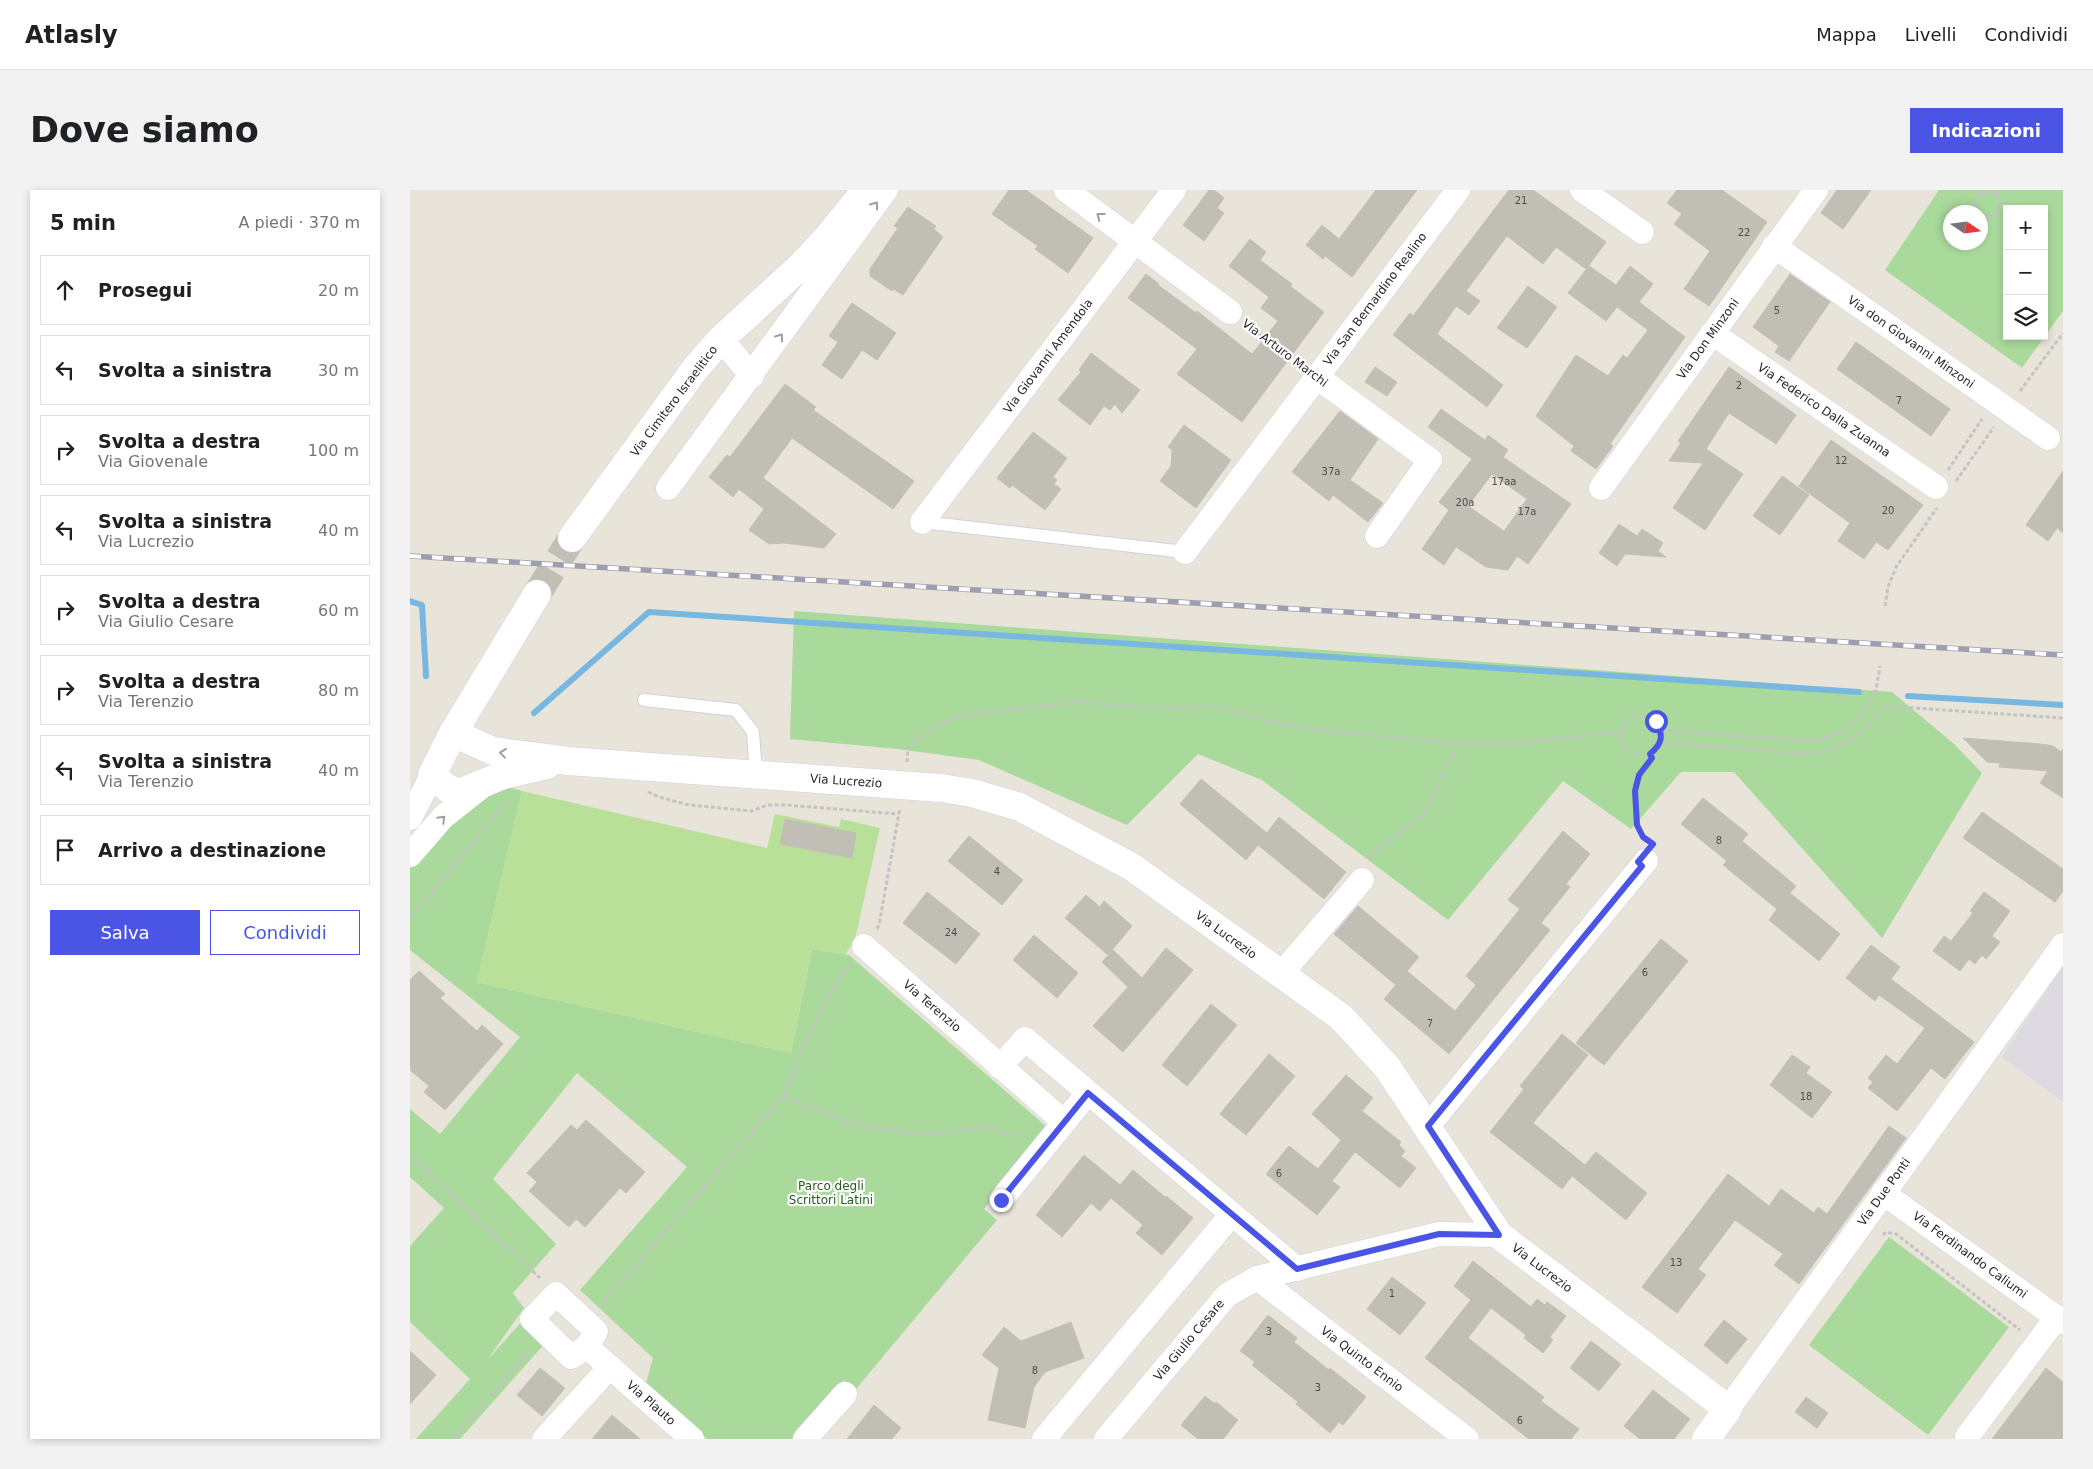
<!DOCTYPE html>
<html lang="it">
<head>
<meta charset="utf-8">
<style>
	:root { --surface:#fff; --page:#f2f2f2; --text:#202124; --muted:#757577; --line:#e0e0e0; --accent:#4b55e5 }
	body { margin:0; font-family:"DejaVu Sans",sans-serif; background:var(--page); color:var(--text) }
	.controls { position:absolute; right:15px; top:15px; display:grid; overflow:hidden; border-radius:0px; box-shadow:0 2px 8px #0003 }
	.controls button { width:45px; height:45px; display:grid; place-items:center; padding:0; border:0; border-bottom:1px solid var(--line); background:var(--surface); color:var(--text); font:25px sans-serif }
	.compass { position:absolute; left:1533px; top:15px; width:45px; height:45px; border-radius:50%; background:var(--surface); box-shadow:0 2px 8px #0003; rotate:103deg }
	.stop { position:absolute; width:15px; height:15px; margin:-11px; border:4px solid #4b55e5; border-radius:50%; background:#fff }
	.stop.end { background:#4b55e5; border-color:#fff; box-shadow:0 1px 5px #0008 }
	.list { margin:0; padding:0; list-style:none }
	h2 { display:flex; justify-content:space-between; align-items:center; height:65px; margin:0; padding:0 20px; font-size:21px }
	h2 small { font-size:16px; font-weight:400; color:var(--muted) }
	.list li { display:grid; grid-template-columns:32px 1fr auto; gap:15px; align-items:center; box-sizing:border-box; height:70px; margin:0 10px 10px; padding:0 10px; border:1px solid var(--line); border-radius:0px }
	.list b { display:block; font-size:19px; white-space:nowrap }
	.list p { margin:0; font-size:16px; white-space:nowrap; color:var(--muted) }
	.list em { font-size:16px; font-style:normal; color:var(--muted) }
	.actions { display:flex; gap:10px; padding:15px 20px }
	.actions a { flex:1; padding:11px 0; border:1px solid var(--accent); border-radius:0px; text-align:center; font-size:18px; color:var(--accent) }
	.actions .main { background:var(--accent); color:#fff }
	.icon { flex:none; width:28px; height:28px; fill:none; stroke:currentColor; stroke-width:2; stroke-linecap:round; stroke-linejoin:round }
	.map { position:relative; flex:none; width:1653px; height:1249px; overflow:hidden; border-radius:0px }
	header { display:flex; align-items:center; gap:30px; box-sizing:border-box; height:70px; padding:0 25px; background:var(--surface); border-bottom:1px solid var(--line) }
	header strong { font-size:24px }
	nav { display:flex; gap:28px; margin-inline-start:auto; font-size:18px }
	.intro { display:flex; align-items:center; justify-content:space-between; box-sizing:border-box; height:120px; padding:0 30px }
	h1 { margin:0; font-size:35px }
	.button { padding:12px 22px; border-radius:0px; background:var(--accent); color:#fff; font-size:18px; font-weight:700 }
	main { display:flex; gap:30px; padding:0 30px }
	aside { flex:1; background:var(--surface); border-radius:0px; box-shadow:0 2px 8px #0003 }
	.map>svg:first-child { display:block }
	.industrial { fill:#dddae1 }
	.green { fill:#aad99c; fill-rule:evenodd }
	.pitch { fill:#b9e099 }
	.lines { fill:none; stroke-linecap:round; stroke-linejoin:round }
	.stream { stroke:#78b8e0; stroke-width:6 }
	.building { fill:#c1beb6; stroke:#c3c0b4; fill-rule:evenodd }
	.secondary-tunnel { stroke:#c1beb6; stroke-width:28; stroke-dasharray:28 14; stroke-linecap:butt }
	.lane-casing { stroke:#d0d1df; stroke-width:14 }
	.street-casing { stroke:#d0d1df; stroke-width:25 }
	.secondary-casing { stroke:#d0d1df; stroke-width:29 }
	.path { stroke:#c3c3c3; stroke-width:3; stroke-dasharray:4 2.5; stroke-linecap:butt }
	.lane { stroke:#fff; stroke-width:12 }
	.street { stroke:#fff; stroke-width:24 }
	.secondary { stroke:#fff; stroke-width:28 }
	.rail-casing { stroke:#9e9eb0; stroke-width:5.5 }
	.rail { stroke:#fff; stroke-width:4; stroke-dasharray:11; stroke-linecap:butt }
	.oneway { stroke:#9e9e9e }
	.route { stroke:#4b55e5; stroke-width:6 }
	.labels { text-anchor:middle; stroke-width:4.5; stroke-linejoin:round; paint-order:stroke }
	.number-label { font-size:10px; fill:#4e4d4b }
	.street-label { font-size:12px; fill:#272727; stroke:#fff }
	.park-label { font-size:12px; fill:#265b21; stroke:#fff }
</style>
</head>
<body>
<header>
<strong>Atlasly</strong>
<nav><a>Mappa</a><a>Livelli</a><a>Condividi</a></nav>
</header>
<div class="intro"><h1>Dove siamo</h1><a class="button">Indicazioni</a></div>
<main>
<aside>
<h2>5 min<small>A piedi · 370 m</small></h2>
<ul class="list">
<li><svg class="icon" aria-label="ahead" viewBox="0 0 24 24"><path d="M12 20V5M6 11l6-6 6 6"/></svg><div><b>Prosegui</b></div><em>20 m</em></li>
<li><svg class="icon" aria-label="left" viewBox="0 0 24 24"><path d="M17 20v-9H6M10 6l-5 5 5 5"/></svg><div><b>Svolta a sinistra</b></div><em>30 m</em></li>
<li><svg class="icon" aria-label="right" viewBox="0 0 24 24"><path d="M7 20v-9h11M14 6l5 5-5 5"/></svg><div><b>Svolta a destra</b><p>Via Giovenale</p></div><em>100 m</em></li>
<li><svg class="icon" aria-label="left" viewBox="0 0 24 24"><path d="M17 20v-9H6M10 6l-5 5 5 5"/></svg><div><b>Svolta a sinistra</b><p>Via Lucrezio</p></div><em>40 m</em></li>
<li><svg class="icon" aria-label="right" viewBox="0 0 24 24"><path d="M7 20v-9h11M14 6l5 5-5 5"/></svg><div><b>Svolta a destra</b><p>Via Giulio Cesare</p></div><em>60 m</em></li>
<li><svg class="icon" aria-label="right" viewBox="0 0 24 24"><path d="M7 20v-9h11M14 6l5 5-5 5"/></svg><div><b>Svolta a destra</b><p>Via Terenzio</p></div><em>80 m</em></li>
<li><svg class="icon" aria-label="left" viewBox="0 0 24 24"><path d="M17 20v-9H6M10 6l-5 5 5 5"/></svg><div><b>Svolta a sinistra</b><p>Via Terenzio</p></div><em>40 m</em></li>
<li><svg class="icon" aria-label="arrive" viewBox="0 0 24 24"><path d="M6 21V4h12l-3 4 3 4H6"/></svg><div><b>Arrivo a destinazione</b></div></li>
</ul>
<div class="actions"><a class="main">Salva</a><a>Condividi</a></div>
</aside>
<div class="map">
<svg width="1653" height="1249" viewBox="0 0 1653 1249">
	<rect width="100%" height="100%" fill="#e8e4da"/>
	<polygon class="industrial" points="1653,776 1653,912 1592,867"/>
	<g class="green">
		<path d="M 1529,0 L 1653,0 L 1653,121 L 1612,178 L 1475,80 ZM 1597,19 L 1634,19 L 1634,146 L 1597,146 ZM 1570,22 L 1570,52 L 1540,52 L 1540,22 Z"/>
		<polygon points="384,421 1482,502 1544,554 1572,583 1472,748 1324,582 1271,582 1221,639 1153,591 1038,730 852,590 788,564 717,635 569,570 488,559 380,549"/>
		<polygon points="90,594 112,601 67,792 381,863 402,759 439,765 638,938 574,1019 587,1030 446,1199 434,1190 384,1249 297,1249 236,1193 243,1168 170,1100 277,977 167,883 83,989 146,1054 103,1103 114,1118 77,1170 116,1127 137,1151 50,1249 6,1249 60,1189 0,1132 0,1056 34,1018 0,987 0,919 30,944 110,847 0,760 0,672 12,657"/>
		<polygon points="1479,1047 1599,1137 1518,1245 1399,1155"/>
	</g>
	<polygon class="pitch" points="112,601 357,658 365,624 429,637 431,629 470,638 445,749 435,765 402,759 381,863 67,792"/>
	<g class="lines">
		<g class="stream">
			<polyline points="0,411 12,415 16,486"/>
			<polyline points="1498,506 1653,515"/>
			<polyline points="124,523 239,422 1449,502"/>
		</g>
	</g>
	<g class="building">
		<polygon points="599,0 616,0 683,48 658,83 625,59 628,56 582,24"/>
		<polygon points="799,0 804,0 814,8 807,18 814,23 794,51 773,35"/>
		<polygon points="966,0 1007,0 942,87 915,66 913,69 896,55 912,35 929,49"/>
		<polygon points="1099,0 1123,0 1196,52 1176,79 1146,57 1133,74 1097,46 1056,101 1070,111 1059,125 1046,116 1027,144 1093,195 1077,217 983,145 1000,123 1003,126"/>
		<polygon points="1267,0 1312,0 1357,32 1299,116 1274,99 1300,61 1264,34 1272,24 1257,13"/>
		<polygon points="1427,0 1461,0 1433,39 1411,23"/>
		<polygon points="498,17 526,36 524,39 533,47 493,105 483,99 482,101 460,86 460,79 488,38 484,36"/>
		<polygon points="840,49 856,62 850,70 882,94 880,96 914,122 832,232 767,184 787,159 718,108 736,84 749,94 748,95 786,123 787,121 842,164 868,131 851,118 859,107 819,76"/>
		<polygon points="1179,76 1206,95 1220,76 1243,94 1229,112 1275,147 1200,254 1203,256 1186,279 1161,261 1164,256 1126,226 1166,165 1198,186 1213,165 1217,168 1238,140 1207,117 1196,131 1158,103"/>
		<polygon points="1380,84 1420,112 1379,171 1365,162 1369,156 1343,137"/>
		<polygon points="1118,96 1147,117 1117,158 1087,138"/>
		<polygon points="442,113 486,143 467,170 452,160 432,189 412,175 428,152 419,146"/>
		<polygon points="1446,152 1540,219 1521,246 1427,179"/>
		<polygon points="681,163 730,200 712,223 705,214 700,220 694,216 680,235 648,210 671,182 669,180"/>
		<polygon points="965,177 987,192 977,206 955,192"/>
		<polygon points="1319,177 1386,225 1366,254 1319,223 1296,259 1333,284 1295,340 1263,318 1293,273 1259,271 1271,253 1268,251"/>
		<polygon points="375,194 406,217 403,220 504,291 483,319 382,248 353,288 426,344 414,358 374,353 359,354 339,340 354,319 329,299 323,307 299,287 317,265 320,267"/>
		<path d="M 1031,219 L 1075,250 L 1078,245 L 1098,260 L 1093,267 L 1161,314 L 1118,374 L 1107,366 L 1098,380 L 1076,377 L 1046,357 L 1034,375 L 1012,359 L 1039,320 L 1029,312 L 1062,269 L 1018,237 ZM 1082,284 L 1117,309 L 1094,341 L 1058,316 Z"/>
		<polygon points="930,221 968,249 940,290 973,313 958,332 923,305 919,311 882,282"/>
		<polygon points="774,235 821,270 786,318 750,291 761,276 762,260 758,257"/>
		<polygon points="623,242 657,268 643,287 647,290 644,294 651,299 635,320 602,295 600,298 587,288"/>
		<polygon points="1421,250 1513,315 1478,360 1466,352 1454,369 1428,351 1440,333 1389,296"/>
		<polygon points="1653,281 1653,343 1647,338 1638,351 1616,335"/>
		<polygon points="1372,286 1399,305 1370,345 1343,326"/>
		<polygon points="1209,334 1227,346 1232,339 1253,353 1248,361 1256,367 1215,364 1207,376 1189,363"/>
		<polygon points="1553,548 1631,554 1643,556 1651,562 1653,559 1653,608 1630,593 1638,581 1589,577 1590,573 1577,572"/>
		<polygon points="791,589 857,643 869,627 936,682 914,709 848,655 836,670 770,614"/>
		<polygon points="1293,608 1338,644 1332,651 1386,696 1380,703 1430,744 1409,771 1359,730 1367,719 1313,675 1317,671 1271,634"/>
		<polygon points="1572,622 1653,679 1653,701 1645,712 1553,648"/>
		<polygon points="375,629 446,643 442,668 370,654"/>
		<polygon points="1153,641 1180,664 1156,694 1160,697 1131,733 1140,740 1039,864 974,809 986,795 924,744 948,716 1009,767 997,781 1045,821 1066,795 1056,786 1110,719 1098,710"/>
		<polygon points="559,646 613,690 592,715 538,671"/>
		<polygon points="517,702 570,744 546,774 493,733"/>
		<polygon points="1574,702 1600,721 1582,746 1590,752 1576,769 1572,765 1565,774 1559,769 1550,781 1523,761 1534,746 1541,751 1563,723 1560,721"/>
		<polygon points="676,705 690,717 694,711 722,736 698,765 655,728"/>
		<polygon points="624,745 668,783 647,808 603,770"/>
		<polygon points="1251,749 1278,771 1194,875 1166,853"/>
		<polygon points="1461,755 1490,777 1481,789 1564,852 1535,889 1521,878 1487,921 1458,898 1463,892 1458,888 1476,865 1487,874 1515,838 1469,805 1465,811 1436,788"/>
		<polygon points="756,758 783,780 713,862 683,836 718,797 692,772 703,760 732,788"/>
		<polygon points="9,781 35,804 30,808 67,841 72,835 93,854 35,920 14,902 19,896 0,880 0,790"/>
		<polygon points="801,814 827,835 777,896 752,875"/>
		<polygon points="1152,844 1178,865 1123,933 1175,975 1186,962 1237,1003 1216,1030 1162,986 1152,999 1080,942 1114,899 1110,896"/>
		<polygon points="859,864 885,886 836,945 810,924"/>
		<polygon points="1382,865 1400,877 1396,883 1422,902 1402,928 1360,895"/>
		<polygon points="936,885 963,908 952,921 991,952 989,955 995,961 991,966 1006,978 990,998 945,962 922,991 930,997 907,1025 856,984 879,956 908,979 931,950 902,924"/>
		<polygon points="176,930 235,982 216,1003 210,998 175,1037 166,1029 159,1037 119,1001 127,992 117,983 161,935 167,940"/>
		<polygon points="1479,936 1496,948 1389,1094 1364,1075 1373,1064 1325,1030 1288,1079 1296,1085 1267,1123 1232,1097 1318,984 1359,1016 1371,999 1404,1023 1408,1017 1417,1024"/>
		<polygon points="674,965 710,995 723,980 755,1007 756,1006 783,1028 752,1065 726,1043 733,1035 701,1008 690,1021 681,1013 652,1047 626,1025"/>
		<polygon points="1063,1071 1121,1117 1127,1109 1135,1115 1137,1112 1156,1126 1140,1147 1143,1150 1133,1163 1114,1148 1116,1145 1081,1118 1058,1148 1134,1207 1131,1211 1169,1239 1161,1249 1119,1249 1015,1168 1061,1110 1044,1096"/>
		<polygon points="982,1087 1016,1113 990,1145 957,1119"/>
		<polygon points="858,1125 887,1148 884,1152 919,1180 920,1178 956,1207 933,1235 929,1232 920,1243 886,1214 888,1212 842,1175 845,1172 830,1161"/>
		<polygon points="1314,1130 1337,1149 1317,1174 1294,1155"/>
		<polygon points="661,1132 674,1168 635,1182 624,1197 615,1238 578,1230 589,1178 572,1165 594,1137 611,1151"/>
		<polygon points="1181,1151 1211,1174 1189,1201 1160,1178"/>
		<polygon points="0,1161 26,1185 0,1214"/>
		<polygon points="130,1178 155,1198 132,1226 107,1205"/>
		<polygon points="1636,1178 1653,1192 1653,1249 1582,1249"/>
		<polygon points="1243,1200 1280,1229 1264,1249 1230,1249 1214,1236"/>
		<polygon points="795,1206 805,1214 806,1212 828,1230 813,1249 788,1249 771,1235"/>
		<polygon points="1396,1207 1418,1223 1407,1238 1385,1222"/>
		<polygon points="464,1215 491,1238 482,1249 437,1249"/>
		<polygon points="202,1225 230,1249 182,1249"/>
	</g>
	<g class="lines">
		<polyline class="secondary-tunnel" points="127,404 162,348"/>
		<defs>
			<g id="lane">
				<polyline points="512,332 775,362"/>
				<polyline points="234,510 326,520 343,542 346,584"/>
			</g>
			<g id="street">
				<polyline points="656,0 820,122"/>
				<polyline points="1172,0 1232,42"/>
				<polyline points="1364,56 1638,248"/>
				<polyline points="1302,143 1526,297"/>
				<polyline points="311,149 342,186"/>
				<polyline points="907,187 1020,270 967,346"/>
				<polyline points="258,298 476,0"/>
				<polyline points="1191,298 1406,0"/>
				<polyline points="512,332 764,0"/>
				<polyline points="775,362 1048,0"/>
				<polyline points="0,628 22,585"/>
				<polyline points="0,665 33,627 72,596"/>
				<polyline points="454,756 654,932"/>
				<polyline points="871,784 952,690"/>
				<polyline points="590,877 615,849 887,1079"/>
				<polyline points="1018,936 1236,671"/>
				<polyline points="1473,1003 1653,1132"/>
				<polyline points="591,1010 678,903"/>
				<polyline points="847,1088 1057,1249"/>
				<polygon points="146,1104 186,1141 177,1157 161,1167 122,1129"/>
				<polyline points="177,1157 282,1249"/>
				<polyline points="1318,1219 1653,755"/>
				<polyline points="1557,1247 1647,1127"/>
				<polyline points="134,1249 200,1177"/>
				<polyline points="395,1249 435,1204"/>
				<polyline points="634,1249 822,1024"/>
				<polyline points="696,1249 817,1105 847,1088 1029,1044 1089,1045"/>
			</g>
			<g id="secondary">
				<polyline points="162,348 285,179 311,149 393,74 416,49 456,0"/>
				<polyline points="127,404 43,543 22,585 37,598 49,603 93,585 137,575"/>
				<polyline points="43,543 83,561 158,571 531,598 562,603 610,617 722,677 931,827 977,877 1089,1045 1318,1219 1296,1249"/>
			</g>
		</defs>
		<use href="#lane" class="lane-casing"/>
		<use href="#street" class="street-casing"/>
		<use href="#secondary" class="secondary-casing"/>
		<g class="path">
			<polyline points="1587,4 1590,0"/>
			<polyline points="1569,22 1565,12 1569,4 1580,1 1587,4 1591,15 1586,23 1578,26 1570,24"/>
			<polyline points="837,135 890,175"/>
			<polyline points="1610,201 1653,143"/>
			<polyline points="1538,280 1572,229"/>
			<polyline points="1546,291 1584,237"/>
			<polyline points="1475,416 1478,397 1486,377 1527,318"/>
			<circle cx="1231" cy="545" r="20"/>
			<polyline points="1251,540 1385,550 1409,550 1434,541 1453,524 1466,500 1470,476"/>
			<path d="M 1252,548 L 1261,553 L 1399,564 C 1438,557 1451,547 1474,516 L 1653,528"/>
			<polyline points="497,572 498,556 532,532 571,523 668,512 733,517 772,518 802,516 868,533 914,541 1049,553 1096,554 1211,542"/>
			<polyline points="238,602 249,607 279,615 341,621 358,615 376,615 488,624"/>
			<path d="M 1235,648 C 1224,636 1221,599 1229,584 C 1233,579 1238,573 1242,568 L 1240,564"/>
			<polyline points="960,670 962,663 1003,633 1018,618 1036,575 1049,553"/>
			<polyline points="0,728 97,611"/>
			<polyline points="467,739 469,735 490,618"/>
			<polyline points="373,906 444,934 514,945 574,937 614,947"/>
			<polyline points="0,965 130,1088"/>
			<polyline points="1473,1045 1476,1042 1486,1044 1610,1140"/>
			<polyline points="191,1115 373,906 417,807 441,774"/>
			<polyline points="42,1249 121,1160"/>
		</g>
		<use href="#lane" class="lane"/>
		<use href="#street" class="street"/>
		<use href="#secondary" class="secondary"/>
		<defs>
			<polyline id="rail" points="0,366 1653,465"/>
		</defs>
		<use href="#rail" class="rail-casing"/>
		<use href="#rail" class="rail"/>
	</g>
	<defs><path id="oneway-chevron" d="M-2-3.5L2.5 0L-2 3.5" fill="none" stroke-width="1.6" stroke-linecap="round" stroke-linejoin="round" transform="scale(1.25)"/></defs>
	<g class="oneway">
		<use href="#oneway-chevron" transform="translate(465 15) rotate(-54)"/>
		<use href="#oneway-chevron" transform="translate(690 26) rotate(-143)"/>
		<use href="#oneway-chevron" transform="translate(370 147) rotate(-54)"/>
		<use href="#oneway-chevron" transform="translate(93 563) rotate(-173)"/>
		<use href="#oneway-chevron" transform="translate(32 629) rotate(-45)"/>
	</g>
	<g class="lines">
		<path class="route" d="M 591,1010 L 678,903 L 887,1079 L 1029,1044 L 1089,1045 L 1018,936 L 1232,676 L 1228,672 L 1243,654 L 1233,647 L 1227,635 L 1225,601 L 1229,585 L 1242,568 L 1240,564 C 1252,554 1254,546 1246,531"/>
	</g>
	<g class="labels">
		<g class="number-label">
			<text x="1111" y="14">21</text>
			<text x="1334" y="46">22</text>
			<text x="1367" y="124">5</text>
			<text x="1329" y="199">2</text>
			<text x="1489" y="214">7</text>
			<text x="1431" y="274">12</text>
			<text x="921" y="285">37a</text>
			<text x="1094" y="295">17aa</text>
			<text x="1055" y="316">20a</text>
			<text x="1478" y="324">20</text>
			<text x="1117" y="325">17a</text>
			<text x="1309" y="654">8</text>
			<text x="587" y="685">4</text>
			<text x="541" y="746">24</text>
			<text x="1235" y="786">6</text>
			<text x="1020" y="837">7</text>
			<text x="1396" y="910">18</text>
			<text x="869" y="987">6</text>
			<text x="1266" y="1076">13</text>
			<text x="982" y="1107">1</text>
			<text x="859" y="1145">3</text>
			<text x="625" y="1184">8</text>
			<text x="908" y="1201">3</text>
			<text x="1110" y="1234">6</text>
		</g>
		<g class="street-label">
			<text transform="translate(965 109) rotate(-53)" y="4">Via San Bernardino Realino</text>
			<text transform="translate(1298 149) rotate(-54)" y="4">Via Don Minzoni</text>
			<text transform="translate(1501 152) rotate(35)" y="4">Via don Giovanni Minzoni</text>
			<text transform="translate(875 163) rotate(37)" y="4">Via Arturo Marchi</text>
			<text transform="translate(638 166) rotate(-53)" y="4">Via Giovanni Amendola</text>
			<text transform="translate(264 211) rotate(-53)" y="4">Via Cimitero Israelitico</text>
			<text transform="translate(1414 220) rotate(34)" y="4">Via Federico Dalla Zuanna</text>
			<text transform="translate(436 591) rotate(4)" y="4">Via Lucrezio</text>
			<text transform="translate(816 745) rotate(36)" y="4">Via Lucrezio</text>
			<text transform="translate(522 816) rotate(41)" y="4">Via Terenzio</text>
			<text transform="translate(1474 1002) rotate(-54)" y="4">Via Due Ponti</text>
			<text transform="translate(1560 1065) rotate(36)" y="4">Via Ferdinando Caliumi</text>
			<text transform="translate(1132 1078) rotate(37)" y="4">Via Lucrezio</text>
			<text transform="translate(779 1150) rotate(-50)" y="4">Via Giulio Cesare</text>
			<text transform="translate(952 1169) rotate(37)" y="4">Via Quinto Ennio</text>
			<text transform="translate(241 1213) rotate(41)" y="4">Via Plauto</text>
		</g>
		<g class="park-label">
			<text x="421" y="1000">Parco degli<tspan x="421" dy="14">Scrittori Latini</tspan></text>
		</g>
	</g>
</svg>
<div class="controls">
<button>+</button>
<button>−</button>
<button><svg class="icon" aria-label="layers" viewBox="0 0 24 24"><path d="M12 4l9 5-9 5-9-5zM3 14l9 5 9-5"/></svg></button>
</div>
<svg class="compass" viewBox="-18 -18 36 36"><path d="M0-13l5 13h-10z" fill="#e53935"/><path d="M0 13l5-13h-10z" fill="#757577"/></svg>
<div class="stop" style="left:1246px;top:531px"></div>
<div class="stop end" style="left:591px;top:1010px"></div>
</div>
</main>
</body>
</html>
